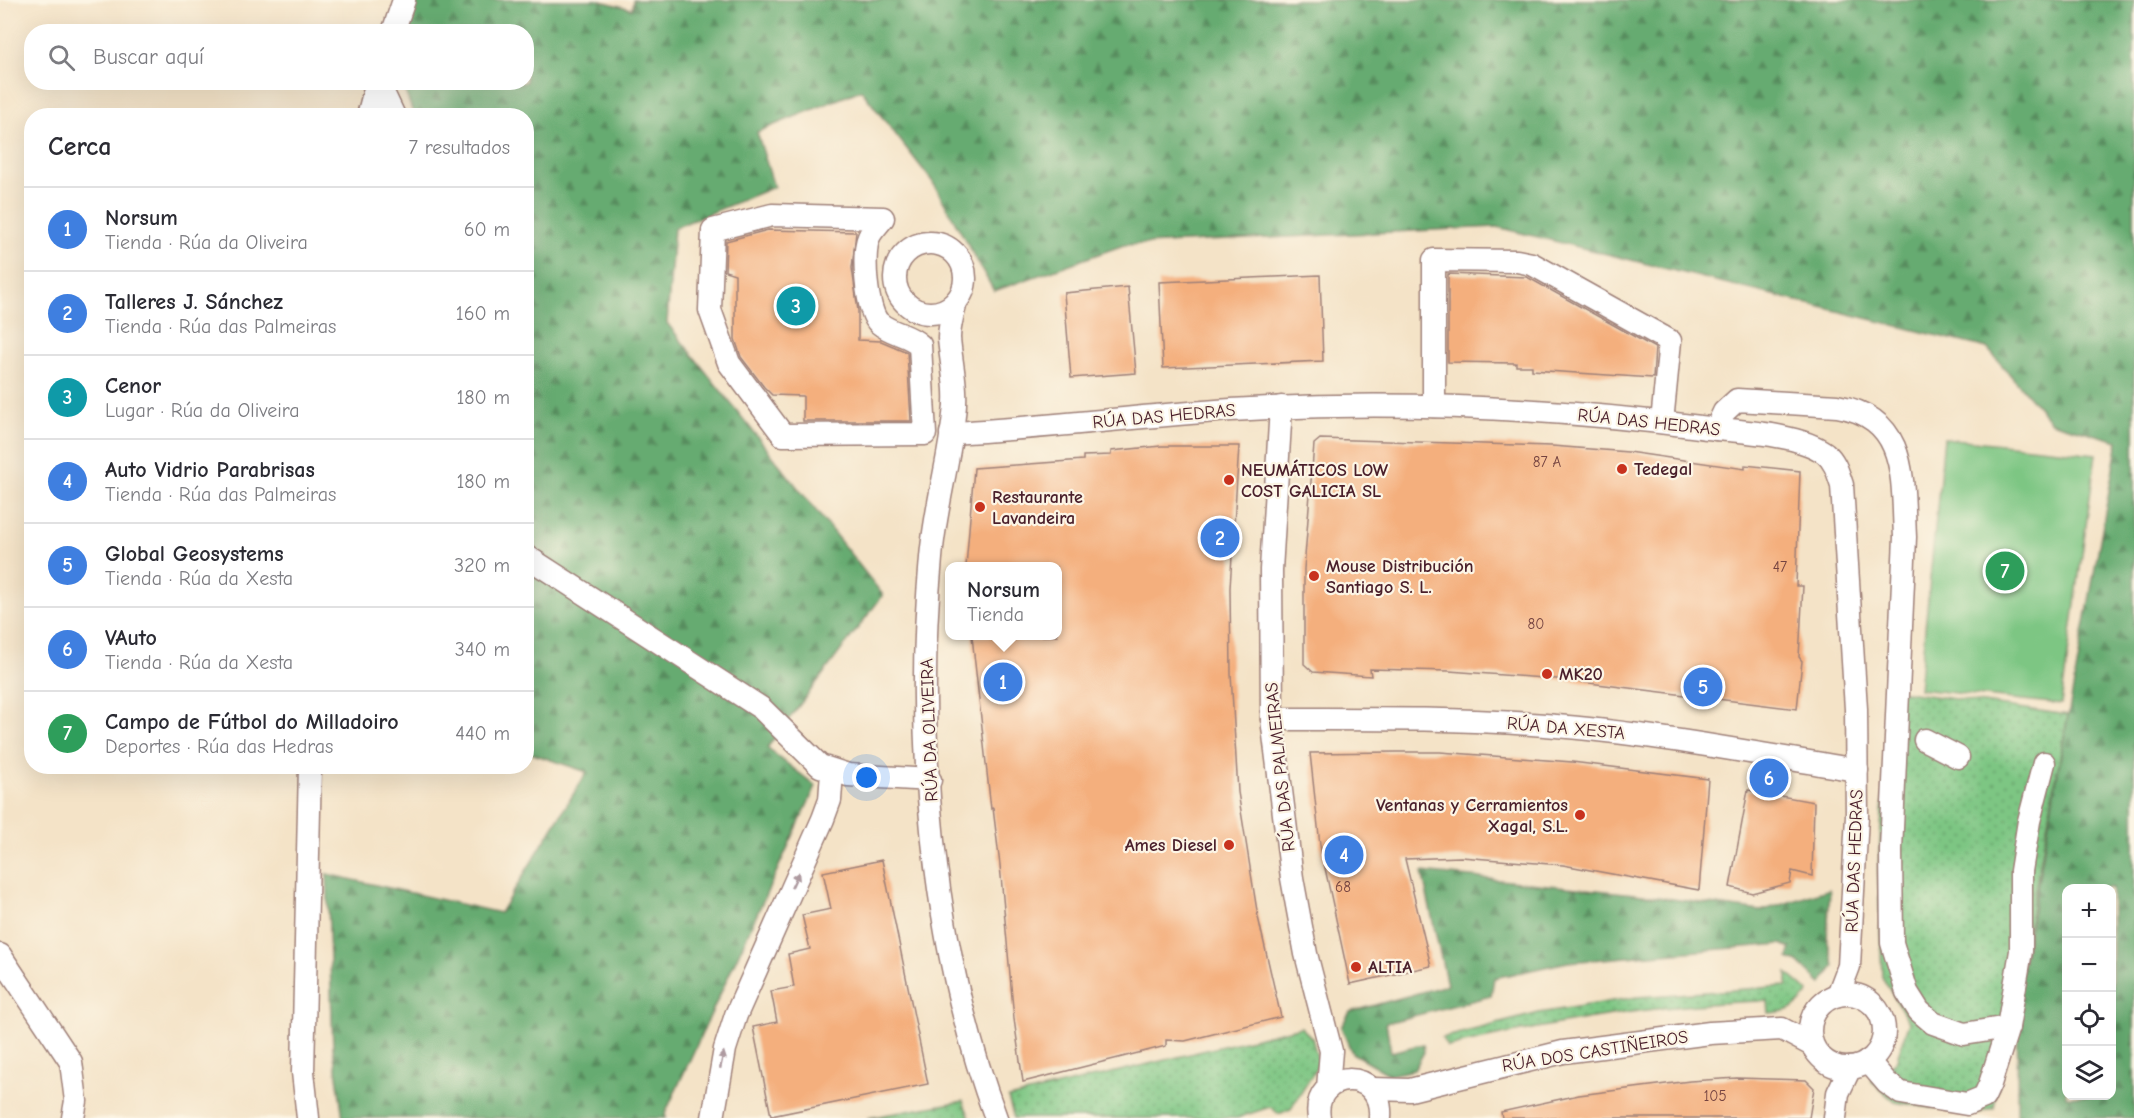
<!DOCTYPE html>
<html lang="es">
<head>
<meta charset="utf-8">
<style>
	:root { --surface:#fff; --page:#f7f7f7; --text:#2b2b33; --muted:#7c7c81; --line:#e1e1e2; --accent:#2563eb }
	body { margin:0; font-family:"Comic Neue",sans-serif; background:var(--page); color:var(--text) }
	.controls { position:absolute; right:18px; bottom:18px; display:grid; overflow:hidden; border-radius:12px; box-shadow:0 6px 24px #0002 }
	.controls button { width:54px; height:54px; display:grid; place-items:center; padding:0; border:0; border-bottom:2px solid var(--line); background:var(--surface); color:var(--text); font:30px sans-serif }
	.you { position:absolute; left:867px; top:778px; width:21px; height:21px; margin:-15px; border:4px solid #fff; border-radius:50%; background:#1a73e8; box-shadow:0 0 0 9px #1a73e833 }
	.badge { display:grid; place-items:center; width:39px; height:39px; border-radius:50%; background:var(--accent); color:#fff; font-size:20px; font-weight:700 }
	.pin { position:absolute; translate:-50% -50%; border:3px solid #fff; box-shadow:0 2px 6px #0006 }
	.popup { position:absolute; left:945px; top:562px; width:117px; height:78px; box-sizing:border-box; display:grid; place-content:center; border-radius:12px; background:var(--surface); filter:drop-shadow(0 2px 4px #0005); font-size:20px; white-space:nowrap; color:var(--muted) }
	.popup b { font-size:22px; color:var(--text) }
	.popup::after { content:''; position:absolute; left:50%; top:100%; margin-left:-12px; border:12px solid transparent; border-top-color:var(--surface) }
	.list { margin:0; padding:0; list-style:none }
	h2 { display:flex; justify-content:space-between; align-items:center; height:78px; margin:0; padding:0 24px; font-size:26px }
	h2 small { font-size:20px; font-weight:400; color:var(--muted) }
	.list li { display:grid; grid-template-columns:39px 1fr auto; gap:18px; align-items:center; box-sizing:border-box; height:84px; padding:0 24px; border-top:2px solid var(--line) }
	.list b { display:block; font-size:22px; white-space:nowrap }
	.list p { margin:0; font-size:20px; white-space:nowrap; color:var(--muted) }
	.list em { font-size:20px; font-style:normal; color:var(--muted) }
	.icon { flex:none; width:33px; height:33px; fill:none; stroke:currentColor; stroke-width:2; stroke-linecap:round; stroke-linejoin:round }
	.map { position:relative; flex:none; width:2134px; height:1118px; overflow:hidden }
	.search { position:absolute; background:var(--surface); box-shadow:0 6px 24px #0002; left:24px; top:24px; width:510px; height:66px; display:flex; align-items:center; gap:15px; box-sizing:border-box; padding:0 21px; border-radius:24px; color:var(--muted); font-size:22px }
	.panel { position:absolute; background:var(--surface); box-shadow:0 6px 24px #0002; left:24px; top:108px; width:510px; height:666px; border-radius:24px }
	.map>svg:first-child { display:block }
	.grass { fill:url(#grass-dots); stroke:#647257; stroke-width:1.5 }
	.forest { fill:url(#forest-firs); stroke:#58654e; stroke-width:1.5; fill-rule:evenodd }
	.pitch { fill:#7dc683; stroke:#647257; stroke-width:1.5 }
	.building { fill:#f4af7d }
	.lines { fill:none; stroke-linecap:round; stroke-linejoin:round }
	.minor-casing { stroke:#9f8179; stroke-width:25 }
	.minor { stroke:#fff; stroke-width:22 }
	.oneway { fill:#ae9aa0 }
	.poi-dot { fill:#c8321e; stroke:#fcf5e5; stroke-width:2 }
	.labels { text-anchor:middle; stroke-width:4.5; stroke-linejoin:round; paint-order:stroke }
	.number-label { font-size:15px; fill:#744340 }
	.street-label { font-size:18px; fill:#4a1f2b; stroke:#fcf5e5 }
	.poi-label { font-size:18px; font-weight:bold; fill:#4a1f2b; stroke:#fcf5e5; text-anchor:start }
</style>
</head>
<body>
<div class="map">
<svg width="2134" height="1118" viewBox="0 0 2134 1118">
	<defs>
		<pattern id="grass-dots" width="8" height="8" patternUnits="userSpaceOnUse" patternTransform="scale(1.5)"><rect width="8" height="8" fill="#7dc683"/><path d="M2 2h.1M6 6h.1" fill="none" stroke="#68a06b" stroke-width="1.8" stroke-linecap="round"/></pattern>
		<pattern id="forest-firs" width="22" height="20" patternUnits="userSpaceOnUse" patternTransform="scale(1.5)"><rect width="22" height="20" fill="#66ab71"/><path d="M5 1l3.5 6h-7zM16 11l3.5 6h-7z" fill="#568b5d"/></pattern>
	</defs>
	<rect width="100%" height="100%" fill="#fcf5e5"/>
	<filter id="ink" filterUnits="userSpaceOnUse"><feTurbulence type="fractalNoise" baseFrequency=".0167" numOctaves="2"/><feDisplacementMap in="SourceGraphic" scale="12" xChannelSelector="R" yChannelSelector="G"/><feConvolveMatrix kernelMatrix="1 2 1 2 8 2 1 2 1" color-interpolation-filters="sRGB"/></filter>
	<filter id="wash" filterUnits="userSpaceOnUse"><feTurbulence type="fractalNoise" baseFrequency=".008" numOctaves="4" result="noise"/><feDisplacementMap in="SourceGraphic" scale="24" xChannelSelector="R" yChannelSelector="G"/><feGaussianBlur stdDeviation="1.35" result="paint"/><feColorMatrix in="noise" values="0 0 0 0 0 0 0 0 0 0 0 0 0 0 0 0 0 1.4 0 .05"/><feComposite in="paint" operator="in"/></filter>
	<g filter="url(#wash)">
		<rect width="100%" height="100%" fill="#f4e3c7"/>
		<g class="grass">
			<polygon points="1891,690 2068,715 1994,1108 1973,1115 1895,1102 1870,1080 1896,1061 1909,1022 1882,977 1878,869"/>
			<path d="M 1787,973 L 1809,992 C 1797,1008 1789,1012 1769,1013 L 1768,1001 C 1659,1003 1553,1023 1447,1047 L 1442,1038 L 1539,1013 L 1637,997 L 1787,986 Z"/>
			<polygon points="1301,1027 1312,1038 1319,1064 1291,1109 1279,1114 1270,1107 1237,1118 1014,1118 1008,1098"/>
			<polygon points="963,1101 970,1118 867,1118"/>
		</g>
		<g class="forest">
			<path d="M 415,0 L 597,0 L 632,9 L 633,0 L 2134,0 L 2134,1118 L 2017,1118 L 2018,992 L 2118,441 L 2051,422 L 1987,348 L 1497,227 L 1124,245 L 994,291 L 932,181 L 861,90 L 757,132 L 774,187 L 674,228 L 667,323 L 883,595 L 767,748 L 816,786 L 665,1114 L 666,1118 L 343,1118 L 333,1048 L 327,874 L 500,913 L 587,772 L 527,752 L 526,116 L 414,115 L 402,83 L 526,82 L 526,32 L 403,31 ZM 2066,888 L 2112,888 L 2112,1096 L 2066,1096 Z"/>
			<polygon points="1422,872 1635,894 1761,911 1830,889 1827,939 1834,966 1821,984 1798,962 1788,958 1791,948 1781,944 1568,962 1494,978 1491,996 1386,1023 1391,1052 1423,1044 1424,1052 1414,1070 1390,1075 1352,1053 1341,1027 1350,1012 1447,985"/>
		</g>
		<polygon class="pitch" points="1944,438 2096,454 2061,704 1919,689"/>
		<g id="blocks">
			<g class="building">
				<polygon points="768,230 856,232 852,268 858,311 858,340 881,341 907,352 911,421 803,421 803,396 772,395 764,387 741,357 735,339 735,274 725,271 726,241"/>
				<polygon points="1448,274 1527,277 1655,348 1653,378 1532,370 1532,366 1516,366 1516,363 1448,362"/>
				<polygon points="1320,275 1323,361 1163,368 1159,282"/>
				<polygon points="1128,287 1136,373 1071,378 1064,293"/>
				<polygon points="1320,439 1552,446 1628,452 1745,469 1745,465 1800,471 1796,586 1803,586 1799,657 1802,661 1797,709 1557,679 1449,671 1370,669 1371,676 1313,672 1304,664 1304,569 1314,444"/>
				<polygon points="1161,446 1239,446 1230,588 1231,674 1238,792 1258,917 1281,1017 1185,1041 1166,1040 1166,1046 1023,1082 1014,1019 1000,865 993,808 991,809 972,636 1057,636 1057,567 966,567 974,468 1083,460 1083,456 1111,455 1111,451"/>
				<polygon points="1396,752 1440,752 1572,762 1708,779 1699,890 1563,865 1461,857 1405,859 1431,966 1350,984 1320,845 1310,753"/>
				<polygon points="1748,790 1814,802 1812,876 1792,871 1790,883 1752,893 1730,887"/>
				<polygon points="882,860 928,1084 771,1116 753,1027 777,1022 771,991 794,987 788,954 810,949 802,915 831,909 823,872"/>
				<polygon points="1737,1078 1806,1080 1814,1088 1809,1118 1502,1118 1501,1112 1579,1095 1690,1081"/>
			</g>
		</g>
	</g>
	<g filter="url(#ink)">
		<use href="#blocks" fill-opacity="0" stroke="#9f8179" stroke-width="1.5"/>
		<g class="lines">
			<defs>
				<g id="minor">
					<polyline points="393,32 404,0"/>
					<polyline points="378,82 394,116"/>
					<polyline points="368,116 377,82"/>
					<path d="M 772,215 L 883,218 C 879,224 872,230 869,237 C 862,252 866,311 879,323 C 892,334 908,334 920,345 L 925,434 L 783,435 L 729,363 L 710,310 L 713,230 Z"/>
					<circle cx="930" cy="278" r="35"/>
					<path d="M 956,302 C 953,313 949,326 949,338 C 951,364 958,388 954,415 C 949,463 935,509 931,558 C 914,741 932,946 996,1118"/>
					<polyline points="1434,406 1434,260 1517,261 1532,264 1670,341 1662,422"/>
					<polyline points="1281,407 1271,570 1272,719 1292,878 1306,954 1331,1051 1328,1088"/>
					<path d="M 1716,429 L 1724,412 L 1737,400 L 1837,406 C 1909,418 1902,480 1905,537 L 1891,850 L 1892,943 L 1907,992 L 1919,1011 L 1933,1023 L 1964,1034 L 2008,1027"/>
					<path d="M 951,433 C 1045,428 1138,416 1231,410 C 1387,400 1544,407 1700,427 C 1735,432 1796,432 1825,453 C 1835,461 1838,473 1842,485 L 1856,709 L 1857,816 L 1849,966 L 1838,995"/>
					<polyline points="526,556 761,708 820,766 848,775 930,780"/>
					<path d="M 1272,719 C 1363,719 1454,718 1545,725 C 1650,733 1753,753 1857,770"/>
					<polyline points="1925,740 1958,757"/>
					<polyline points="0,955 71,1062 76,1101 73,1118"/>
					<circle cx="1847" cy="1031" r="37"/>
					<polyline points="1868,1061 1887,1083 1901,1093 1967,1104 1984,1097 1990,1084 2008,1027 2021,951 2021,871 2029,821 2044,763"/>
					<polyline points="1372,1089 1410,1090 1563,1052 1710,1033 1782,1029 1812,1045"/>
					<polyline points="308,1118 303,1072 310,766"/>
					<polyline points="713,1118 725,1049 736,1015 823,819 830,800 832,772"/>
					<path d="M 1319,1118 C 1311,1070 1384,1065 1380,1118"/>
					<polyline points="1835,1118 1838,1093 1850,1068"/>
				</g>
			</defs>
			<use href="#minor" class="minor-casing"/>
			<use href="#minor" class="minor"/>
		</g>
		<defs><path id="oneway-solid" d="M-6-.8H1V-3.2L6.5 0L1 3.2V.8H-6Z" transform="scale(1.5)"/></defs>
		<g class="oneway">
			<use href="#oneway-solid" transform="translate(795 880) rotate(-65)"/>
			<use href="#oneway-solid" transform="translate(722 1060) rotate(-78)"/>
		</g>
	</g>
	<g class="poi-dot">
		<circle cx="1622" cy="469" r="6"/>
		<circle cx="1229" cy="480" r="6"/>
		<circle cx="980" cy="507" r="6"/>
		<circle cx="1314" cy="576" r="6"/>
		<circle cx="1547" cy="674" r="6"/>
		<circle cx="1580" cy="815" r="6"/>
		<circle cx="1229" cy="845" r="6"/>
		<circle cx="1356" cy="967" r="6"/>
	</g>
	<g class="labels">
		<g class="number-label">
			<text x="1547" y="467">87 A</text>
			<text x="1780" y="572">47</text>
			<text x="1536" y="629">80</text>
			<text x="1343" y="892">68</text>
			<text x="1715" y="1101">105</text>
		</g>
		<g class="street-label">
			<text transform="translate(1164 416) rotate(-5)" y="6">RÚA DAS HEDRAS</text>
			<text transform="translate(1649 422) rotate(6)" y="6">RÚA DAS HEDRAS</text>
			<text transform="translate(1566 728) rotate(5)" y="6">RÚA DA XESTA</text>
			<text transform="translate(929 730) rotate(-92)" y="6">RÚA DA OLIVEIRA</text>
			<text transform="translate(1280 767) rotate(-96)" y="6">RÚA DAS PALMEIRAS</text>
			<text transform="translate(1854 861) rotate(-88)" y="6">RÚA DAS HEDRAS</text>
			<text transform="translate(1595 1051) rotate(-9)" y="6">RÚA DOS CASTIÑEIROS</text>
		</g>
		<g class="poi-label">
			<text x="1634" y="475">Tedegal</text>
			<text x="1241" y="476">NEUMÁTICOS LOW<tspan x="1241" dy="21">COST GALICIA SL</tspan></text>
			<text x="992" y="503">Restaurante<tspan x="992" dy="21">Lavandeira</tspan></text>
			<text x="1326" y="572">Mouse Distribución<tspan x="1326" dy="21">Santiago S. L.</tspan></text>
			<text x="1559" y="680">MK20</text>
			<text x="1568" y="811" text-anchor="end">Ventanas y Cerramientos<tspan x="1568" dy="21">Xagal, S.L.</tspan></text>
			<text x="1217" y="851" text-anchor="end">Ames Diesel</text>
			<text x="1368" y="973">ALTIA</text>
		</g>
	</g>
</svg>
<div class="controls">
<button>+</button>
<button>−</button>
<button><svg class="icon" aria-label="locate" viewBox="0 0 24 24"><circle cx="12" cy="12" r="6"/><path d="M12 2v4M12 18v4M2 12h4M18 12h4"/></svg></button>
<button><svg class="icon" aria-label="layers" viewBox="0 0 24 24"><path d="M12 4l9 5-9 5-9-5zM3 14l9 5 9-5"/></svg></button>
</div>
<div class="you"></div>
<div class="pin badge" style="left:1003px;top:682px;background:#3f7fe0">1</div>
<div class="popup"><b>Norsum</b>Tienda</div>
<div class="pin badge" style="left:1220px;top:538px;background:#3f7fe0">2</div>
<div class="pin badge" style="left:796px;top:306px;background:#0f9aa8">3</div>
<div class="pin badge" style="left:1344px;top:855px;background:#3f7fe0">4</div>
<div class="pin badge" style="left:1703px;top:687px;background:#3f7fe0">5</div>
<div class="pin badge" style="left:1769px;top:778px;background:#3f7fe0">6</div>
<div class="pin badge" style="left:2005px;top:571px;background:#2e9e5b">7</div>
<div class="search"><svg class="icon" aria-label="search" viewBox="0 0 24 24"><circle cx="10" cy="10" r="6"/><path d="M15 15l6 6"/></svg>Buscar aquí</div>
<section class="panel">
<h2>Cerca<small>7 resultados</small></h2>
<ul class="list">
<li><span class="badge" style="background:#3f7fe0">1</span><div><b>Norsum</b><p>Tienda · Rúa da Oliveira</p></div><em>60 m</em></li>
<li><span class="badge" style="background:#3f7fe0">2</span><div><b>Talleres J. Sánchez</b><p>Tienda · Rúa das Palmeiras</p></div><em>160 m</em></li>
<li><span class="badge" style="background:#0f9aa8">3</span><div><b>Cenor</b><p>Lugar · Rúa da Oliveira</p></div><em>180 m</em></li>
<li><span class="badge" style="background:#3f7fe0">4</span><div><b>Auto Vidrio Parabrisas</b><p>Tienda · Rúa das Palmeiras</p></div><em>180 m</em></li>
<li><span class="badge" style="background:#3f7fe0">5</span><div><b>Global Geosystems</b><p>Tienda · Rúa da Xesta</p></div><em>320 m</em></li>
<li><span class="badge" style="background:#3f7fe0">6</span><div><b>VAuto</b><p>Tienda · Rúa da Xesta</p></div><em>340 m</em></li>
<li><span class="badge" style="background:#2e9e5b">7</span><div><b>Campo de Fútbol do Milladoiro</b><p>Deportes · Rúa das Hedras</p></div><em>440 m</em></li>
</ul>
</section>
</div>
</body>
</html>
